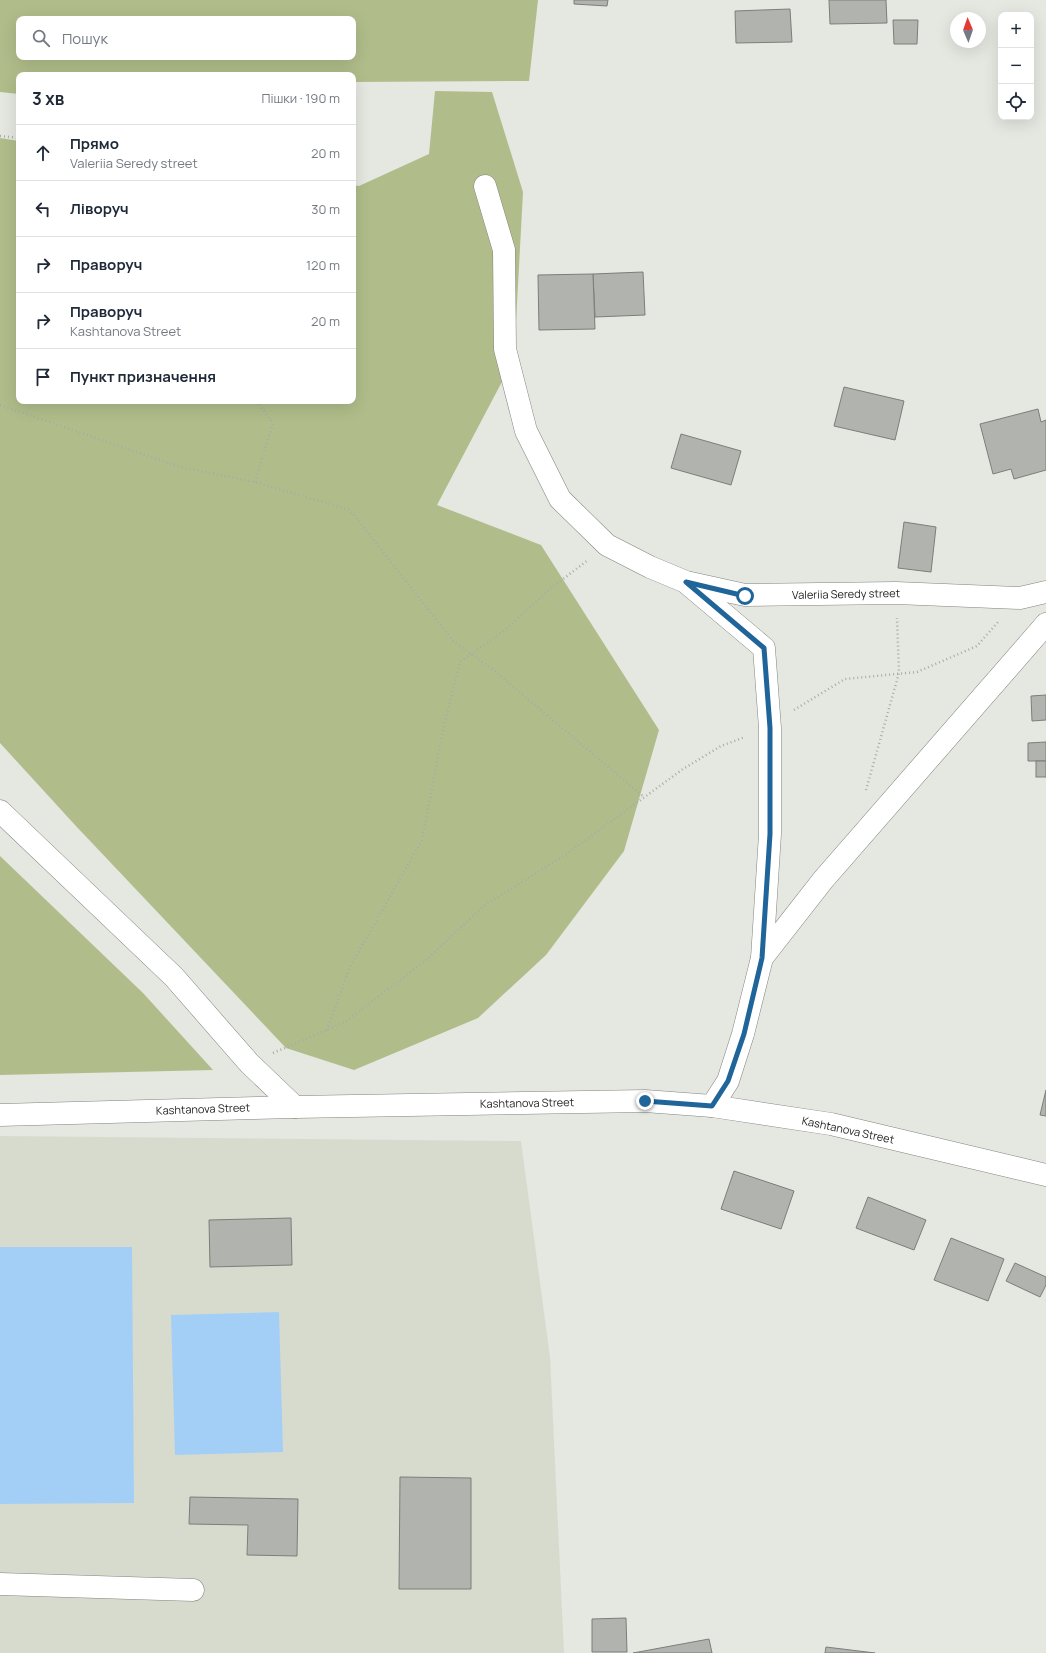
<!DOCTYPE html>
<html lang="uk">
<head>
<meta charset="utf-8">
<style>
	:root { --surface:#fff; --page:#f2f2f3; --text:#1f2937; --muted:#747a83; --line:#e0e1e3 }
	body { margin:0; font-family:Manrope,sans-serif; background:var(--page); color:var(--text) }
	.controls { position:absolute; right:12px; top:12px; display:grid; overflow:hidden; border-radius:8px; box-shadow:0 4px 16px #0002 }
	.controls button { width:36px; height:36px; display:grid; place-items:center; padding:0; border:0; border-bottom:1px solid var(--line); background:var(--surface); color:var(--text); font:20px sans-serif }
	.compass { position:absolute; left:950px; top:12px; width:36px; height:36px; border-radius:50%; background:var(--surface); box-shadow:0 4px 16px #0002; rotate:358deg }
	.stop { position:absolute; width:12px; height:12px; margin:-9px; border:3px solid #20659a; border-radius:50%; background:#fff }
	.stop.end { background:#20659a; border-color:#fff; box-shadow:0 1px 4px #0008 }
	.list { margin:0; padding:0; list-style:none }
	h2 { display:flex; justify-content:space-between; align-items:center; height:52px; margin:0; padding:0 16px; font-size:17px }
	h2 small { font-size:13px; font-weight:400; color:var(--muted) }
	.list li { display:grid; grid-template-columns:26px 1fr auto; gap:12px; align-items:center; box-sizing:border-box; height:56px; padding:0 16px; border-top:1px solid var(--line) }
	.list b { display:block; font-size:15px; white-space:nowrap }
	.list p { margin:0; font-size:13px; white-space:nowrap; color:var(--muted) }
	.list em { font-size:13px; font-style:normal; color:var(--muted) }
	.icon { flex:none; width:22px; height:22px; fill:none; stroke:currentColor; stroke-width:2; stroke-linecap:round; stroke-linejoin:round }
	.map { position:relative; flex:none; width:1046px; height:1653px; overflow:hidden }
	.search { position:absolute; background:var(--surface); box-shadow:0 4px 16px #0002; left:16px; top:16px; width:340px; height:44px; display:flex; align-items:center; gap:10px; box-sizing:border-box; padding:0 14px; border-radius:8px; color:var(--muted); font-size:15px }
	.panel { position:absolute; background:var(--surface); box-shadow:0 4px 16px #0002; left:16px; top:72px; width:340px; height:332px; border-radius:8px }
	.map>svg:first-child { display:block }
	.built { fill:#d7dbce }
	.green { fill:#b0bd8a; fill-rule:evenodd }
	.water { fill:#a3cff7 }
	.building { fill:#b1b3ae; stroke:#7c7e79 }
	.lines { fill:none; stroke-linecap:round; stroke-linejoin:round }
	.minor-casing { stroke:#82847f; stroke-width:23 }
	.path { stroke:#a9aba6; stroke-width:2.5; stroke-dasharray:1 3; stroke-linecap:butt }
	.minor { stroke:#fff; stroke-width:22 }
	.route { stroke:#20659a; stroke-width:5 }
	.labels { text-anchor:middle; stroke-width:4; stroke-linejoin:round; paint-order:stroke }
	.street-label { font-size:11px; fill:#1f1f1e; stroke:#fff }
</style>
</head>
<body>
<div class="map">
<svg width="1046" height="1653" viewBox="0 0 1046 1653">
	<rect width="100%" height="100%" fill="#e5e7e1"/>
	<polygon class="built" points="0,1136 521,1141 550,1357 564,1653 0,1653"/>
	<g class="green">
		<path d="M 0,0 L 538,0 L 529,81 L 353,82 L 353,75 L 19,75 L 19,94 L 0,92 ZM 19,19 L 353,19 L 353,57 L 19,57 Z"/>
		<polygon points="435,91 492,92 523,192 514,359 437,505 541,545 659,730 624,851 546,955 478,1018 354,1070 286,1048 75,825 0,743 0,138 19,141 19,401 353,401 353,185 359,186 429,154"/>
		<polygon points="0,856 143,993 213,1070 0,1075"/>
	</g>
	<g class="water">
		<polygon points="132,1247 134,1503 0,1504 0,1247"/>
		<polygon points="279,1312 283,1452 175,1455 171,1315"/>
	</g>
	<g class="building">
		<polygon points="574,0 608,0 607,6 574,4"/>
		<polygon points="829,0 886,0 887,23 830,24"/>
		<polygon points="790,9 792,42 736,43 735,11"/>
		<polygon points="893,20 918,20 917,44 894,44"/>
		<polygon points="643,272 645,315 595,317 593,274"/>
		<polygon points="593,274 595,329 539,330 538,275"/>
		<polygon points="844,387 904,401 895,440 834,426"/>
		<polygon points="1038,409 1041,422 1046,420 1046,470 1014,479 1011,469 993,474 980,424"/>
		<polygon points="681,434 741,451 731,485 671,468"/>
		<polygon points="904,522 936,527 931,572 898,568"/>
		<polygon points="1046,695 1046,720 1032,721 1031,696"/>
		<polygon points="1046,742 1046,761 1028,761 1028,743"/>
		<rect x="1036" y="761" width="10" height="16"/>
		<polygon points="1046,1090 1046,1116 1040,1115"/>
		<polygon points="734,1171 794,1191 781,1229 721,1209"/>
		<polygon points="868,1197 926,1220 914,1250 856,1228"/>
		<polygon points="291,1218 292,1265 210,1267 209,1220"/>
		<polygon points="951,1238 1004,1259 988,1301 934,1280"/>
		<polygon points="1015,1263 1046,1277 1046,1285 1040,1297 1006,1281"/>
		<polygon points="400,1477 471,1478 471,1589 399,1589"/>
		<polygon points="190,1497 298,1499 297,1556 247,1555 248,1525 189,1524"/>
		<polygon points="626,1618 627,1652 592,1652 592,1619"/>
		<polygon points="709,1639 712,1653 633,1653"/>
		<polygon points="826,1647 875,1653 825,1653"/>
	</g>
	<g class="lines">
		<defs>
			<g id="minor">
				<polyline points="485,186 504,250 505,349 526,431 560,499 607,545 650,567 686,582 745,595 896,593 1020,598 1046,592"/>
				<polyline points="688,584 764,648 770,728 770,834 762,958 743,1034 728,1081 712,1106"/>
				<polyline points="0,811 174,977 249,1063 295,1107"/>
				<polyline points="762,958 823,880 1046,624"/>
				<polyline points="0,1115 295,1107 645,1101 712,1106 831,1124 1046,1175"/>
				<polyline points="0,1584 193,1590"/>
			</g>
		</defs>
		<use href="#minor" class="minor-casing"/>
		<g class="path">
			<polyline points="0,136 19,138"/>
			<polyline points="0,405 180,467 255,482 350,510 453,641 491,668 644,797"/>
			<polyline points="255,482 273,423 256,401"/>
			<polyline points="794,710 845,679 917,672 977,646 998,622"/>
			<polyline points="866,790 899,673 897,618"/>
			<polyline points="327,1030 350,967 422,840 444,726 460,662 505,630 550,589 588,560"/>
			<polyline points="273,1053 345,1022 426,960 484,906 568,853 683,769 721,746 745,737"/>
		</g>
		<use href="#minor" class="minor"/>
	</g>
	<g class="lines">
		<polyline class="route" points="645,1101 712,1106 728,1081 744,1034 762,958 770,834 770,728 764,648 686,582 745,596"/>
	</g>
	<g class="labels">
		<g class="street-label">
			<text transform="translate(846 594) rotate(-1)" y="4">Valeriia Seredy street</text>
			<text transform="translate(527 1103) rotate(-1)" y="4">Kashtanova Street</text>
			<text transform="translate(203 1109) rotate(-2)" y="4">Kashtanova Street</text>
			<text transform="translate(848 1130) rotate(12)" y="4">Kashtanova Street</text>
		</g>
	</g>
</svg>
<div class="controls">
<button>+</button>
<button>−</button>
<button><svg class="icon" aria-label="locate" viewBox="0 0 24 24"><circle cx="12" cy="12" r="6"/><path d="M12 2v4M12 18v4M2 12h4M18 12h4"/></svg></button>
</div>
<svg class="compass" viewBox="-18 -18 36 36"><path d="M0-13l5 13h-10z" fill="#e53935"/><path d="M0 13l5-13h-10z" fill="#747a83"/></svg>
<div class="stop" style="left:745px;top:596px"></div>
<div class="stop end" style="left:645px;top:1101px"></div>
<div class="search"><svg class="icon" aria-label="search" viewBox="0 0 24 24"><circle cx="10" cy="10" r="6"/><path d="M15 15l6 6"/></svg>Пошук</div>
<section class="panel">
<h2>3 хв<small>Пішки · 190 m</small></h2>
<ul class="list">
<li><svg class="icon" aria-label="ahead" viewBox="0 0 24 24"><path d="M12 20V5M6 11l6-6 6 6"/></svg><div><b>Прямо</b><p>Valeriia Seredy street</p></div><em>20 m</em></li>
<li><svg class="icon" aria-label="left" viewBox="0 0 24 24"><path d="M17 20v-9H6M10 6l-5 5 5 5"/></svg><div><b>Ліворуч</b></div><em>30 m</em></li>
<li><svg class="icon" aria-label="right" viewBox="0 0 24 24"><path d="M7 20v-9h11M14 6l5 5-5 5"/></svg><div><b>Праворуч</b></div><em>120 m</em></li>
<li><svg class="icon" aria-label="right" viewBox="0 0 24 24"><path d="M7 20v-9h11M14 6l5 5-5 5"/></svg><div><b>Праворуч</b><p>Kashtanova Street</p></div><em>20 m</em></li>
<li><svg class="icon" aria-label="arrive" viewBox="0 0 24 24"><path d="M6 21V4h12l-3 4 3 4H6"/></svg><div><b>Пункт призначення</b></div></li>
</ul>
</section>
</div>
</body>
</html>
